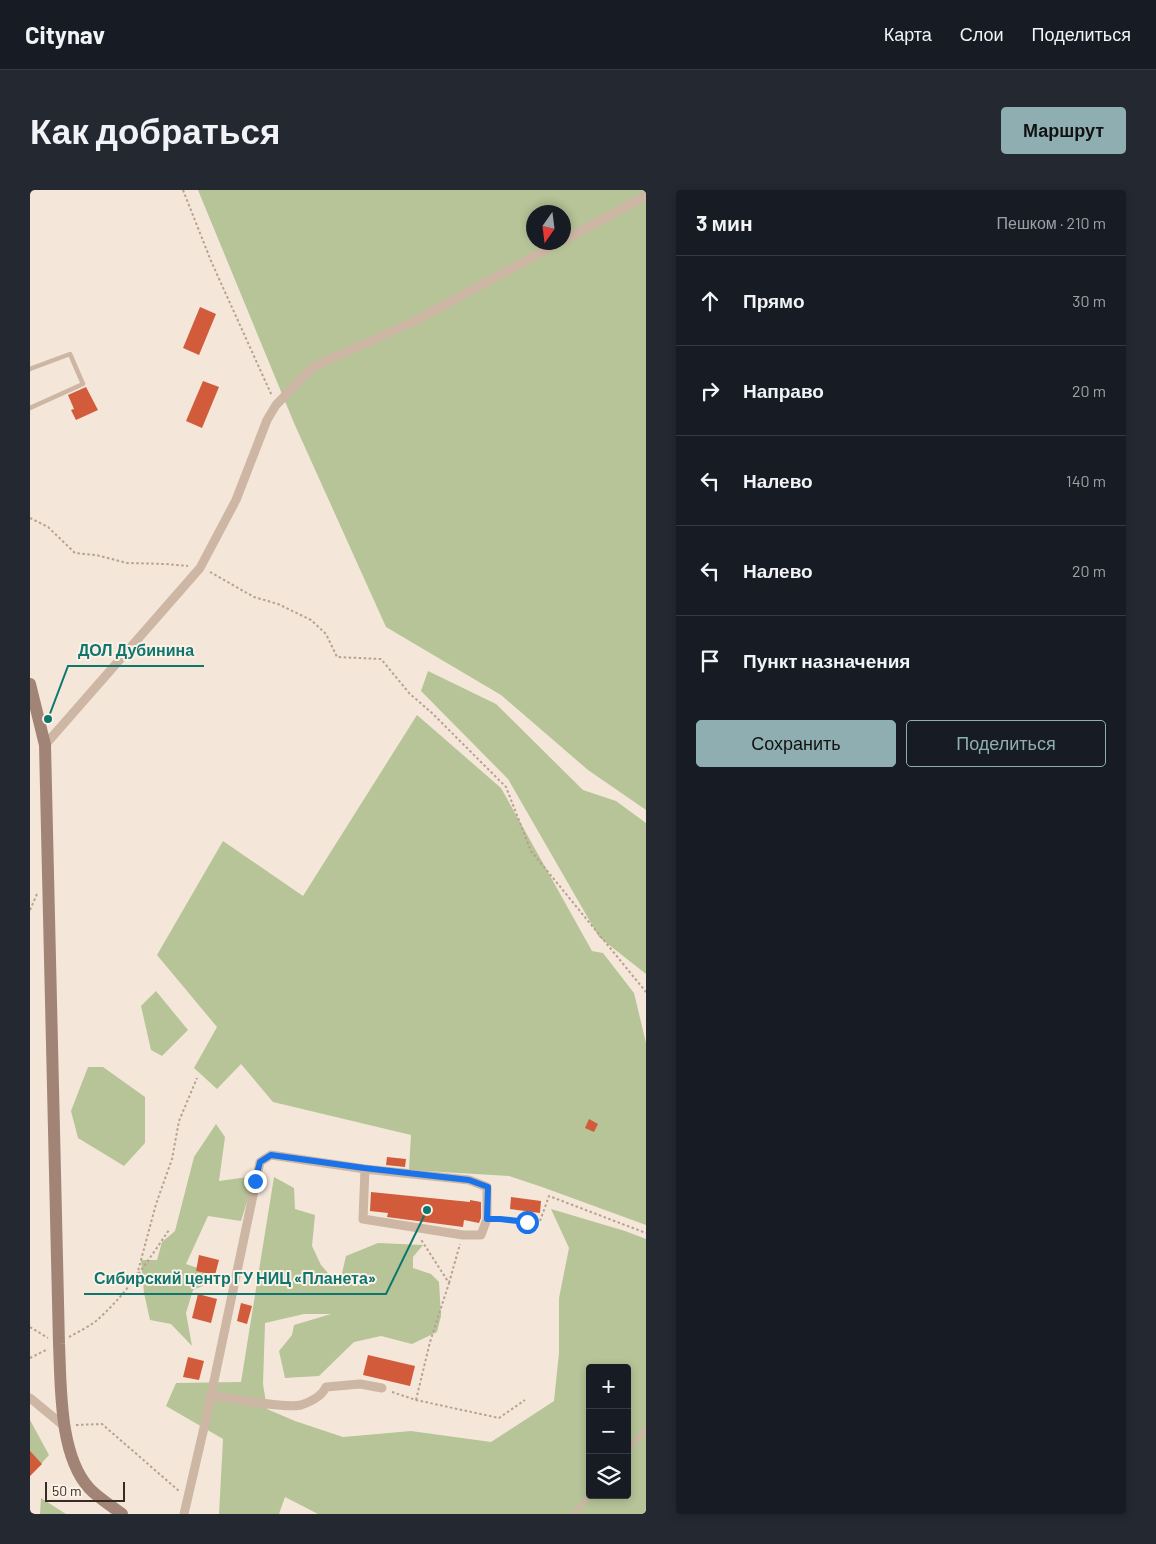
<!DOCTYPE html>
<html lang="ru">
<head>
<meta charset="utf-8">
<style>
	:root { --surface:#171b24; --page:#242831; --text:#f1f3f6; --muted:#9ea1a6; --line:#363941; --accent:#8faeb1 }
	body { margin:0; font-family:Barlow,sans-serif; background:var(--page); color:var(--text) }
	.controls { position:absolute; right:15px; bottom:15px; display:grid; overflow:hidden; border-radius:5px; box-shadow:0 2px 8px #0003 }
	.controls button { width:45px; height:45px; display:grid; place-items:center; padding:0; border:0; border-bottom:1px solid var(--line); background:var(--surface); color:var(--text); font:25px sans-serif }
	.compass { position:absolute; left:496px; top:15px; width:45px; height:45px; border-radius:50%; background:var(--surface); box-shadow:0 2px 8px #0003; rotate:194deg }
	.scale { position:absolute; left:15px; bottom:12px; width:80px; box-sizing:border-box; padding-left:5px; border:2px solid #382b26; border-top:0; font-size:14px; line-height:18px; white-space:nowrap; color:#382b26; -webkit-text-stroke:4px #fbf1e6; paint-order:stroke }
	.stop { position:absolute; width:15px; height:15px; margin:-11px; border:4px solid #1a73e8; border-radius:50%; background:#fff }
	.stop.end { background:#1a73e8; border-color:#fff; box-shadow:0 1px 5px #0008 }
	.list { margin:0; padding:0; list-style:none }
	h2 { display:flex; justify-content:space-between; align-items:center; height:65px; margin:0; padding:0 20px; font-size:21px }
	h2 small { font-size:16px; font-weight:400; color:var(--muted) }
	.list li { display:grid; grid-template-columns:32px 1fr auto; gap:15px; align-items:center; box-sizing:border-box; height:90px; padding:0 20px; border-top:1px solid var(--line) }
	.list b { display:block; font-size:19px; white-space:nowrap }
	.list em { font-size:16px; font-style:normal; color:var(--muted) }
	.actions { display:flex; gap:10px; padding:15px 20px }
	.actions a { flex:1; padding:11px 0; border:1px solid var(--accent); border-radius:5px; text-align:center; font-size:18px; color:var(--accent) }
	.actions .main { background:var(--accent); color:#111 }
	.icon { flex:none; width:28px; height:28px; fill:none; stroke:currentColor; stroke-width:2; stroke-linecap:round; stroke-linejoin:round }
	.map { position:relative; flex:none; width:616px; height:1324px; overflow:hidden; border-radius:5px }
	header { display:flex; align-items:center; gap:30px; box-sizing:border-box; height:70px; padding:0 25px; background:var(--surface); border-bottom:1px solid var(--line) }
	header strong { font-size:24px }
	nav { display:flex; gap:28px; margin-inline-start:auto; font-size:18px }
	.intro { display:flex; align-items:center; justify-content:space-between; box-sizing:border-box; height:120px; padding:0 30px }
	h1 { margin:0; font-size:35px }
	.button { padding:12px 22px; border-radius:5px; background:var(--accent); color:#111; font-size:18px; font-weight:700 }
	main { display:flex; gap:30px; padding:0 30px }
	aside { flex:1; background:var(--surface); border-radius:5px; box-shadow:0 2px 8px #0003 }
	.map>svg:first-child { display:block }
	.green { fill:#b6c498; fill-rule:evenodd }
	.building { fill:#d15b3a }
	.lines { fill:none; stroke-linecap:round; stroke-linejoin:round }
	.path { stroke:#b9a08e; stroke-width:2; stroke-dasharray:2.5 2.5; stroke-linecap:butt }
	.lane { stroke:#cdb6a4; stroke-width:4.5 }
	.street { stroke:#cdb6a4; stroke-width:9 }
	.secondary { stroke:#a18475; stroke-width:12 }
	.route { stroke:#1a73e8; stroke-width:6 }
	.leader { fill:none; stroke:#0f766e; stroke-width:2 }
	.callout-dot { fill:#0f766e; stroke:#fbf1e6; stroke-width:2 }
	.callout-label { font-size:16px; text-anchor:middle; font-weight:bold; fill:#0f766e; stroke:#fbf1e6; stroke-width:4; stroke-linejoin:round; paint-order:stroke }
</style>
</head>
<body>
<header>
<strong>Citynav</strong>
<nav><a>Карта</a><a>Слои</a><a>Поделиться</a></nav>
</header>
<div class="intro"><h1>Как добраться</h1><a class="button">Маршрут</a></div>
<main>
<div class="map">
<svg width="616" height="1324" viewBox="0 0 616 1324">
	<rect width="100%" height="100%" fill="#f4e7d9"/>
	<g class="green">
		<path d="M 168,0 L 616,0 L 616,620 L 558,580 L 471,505 L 356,437 L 264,233 ZM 503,22 L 534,22 L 534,52 L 503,52 Z"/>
		<polygon points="398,481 466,514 553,600 586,611 616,633 616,784 569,747 478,589 391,501"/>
		<polygon points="387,525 471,598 562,761 573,763 604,803 616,853 616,1035 512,997 479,986 379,980 381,945 243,912 211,874 187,899 164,878 187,837 127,765 193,651 273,706"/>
		<polygon points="126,801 158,840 132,866 121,860 111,816"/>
		<polygon points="58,877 73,877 115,907 115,953 94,976 48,948 41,921"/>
		<polygon points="186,934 195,947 189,991 225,986 211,1031 178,1026 156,1074 194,1087 163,1100 156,1123 162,1156 141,1134 120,1130 114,1103 111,1070 127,1070 132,1052 145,1041 164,967"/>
		<path d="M 244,987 L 264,998 L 265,1019 L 285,1025 L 282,1056 L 291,1075 L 309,1096 L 316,1066 L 348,1053 L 393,1055 L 383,1067 L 383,1078 L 401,1084 L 409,1092 L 411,1126 L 407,1142 L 382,1154 L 351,1146 L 324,1152 L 289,1186 L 255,1188 L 249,1161 L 262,1145 L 264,1135 L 301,1124 L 274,1124 L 235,1133 L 233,1194 L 237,1219 L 265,1231 L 313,1247 L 381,1241 L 461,1252 L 524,1211 L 529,1163 L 529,1108 L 539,1058 L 521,1019 L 595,1041 L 616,1049 L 616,1324 L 288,1324 L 255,1307 L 249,1324 L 189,1324 L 193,1249 L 136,1216 L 146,1193 L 211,1192 ZM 560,1178 L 597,1178 L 597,1305 L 560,1305 Z"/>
		<polygon points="0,1230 19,1265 0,1286"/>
		<polygon points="11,1308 36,1324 10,1324"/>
	</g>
	<g class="building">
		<polygon points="170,117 186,124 169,165 153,158"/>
		<polygon points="173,191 189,197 172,238 156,231"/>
		<polygon points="56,197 68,220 46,230 41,220 44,219 38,205"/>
		<polygon points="559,929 568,934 564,942 555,938"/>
		<polygon points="357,967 376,969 375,977 356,975"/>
		<polygon points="341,1002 440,1012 440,1010 451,1012 451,1028 449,1033 434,1030 433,1037 357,1027 358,1023 340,1021"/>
		<polygon points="481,1007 511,1011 510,1023 480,1019"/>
		<polygon points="169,1065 189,1070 185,1085 166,1081"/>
		<polygon points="168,1104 187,1109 181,1133 162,1128"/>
		<polygon points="211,1113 222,1116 217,1134 207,1131"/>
		<polygon points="338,1165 385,1176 380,1196 333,1185"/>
		<polygon points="158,1167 174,1171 169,1190 153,1187"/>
		<polygon points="0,1261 12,1274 0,1286"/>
	</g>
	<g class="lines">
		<g class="path">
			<polyline points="153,0 181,71 242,206"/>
			<polyline points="0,328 18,337 45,363 66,365 97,373 136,374 158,376"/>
			<polyline points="180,382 224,407 248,414 281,430 296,444 307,467 351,469 380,504 402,523 476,597 501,661 616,802"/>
			<polyline points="0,720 7,704"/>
			<polyline points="505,1031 510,1031 519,1006 616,1043"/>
			<polyline points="107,1085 126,1014 142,969 149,931 167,888"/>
			<polyline points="419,1093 430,1054"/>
			<polyline points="0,1137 18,1148"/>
			<path d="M 39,1147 C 48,1142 58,1137 66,1131 C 94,1107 118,1071 139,1040"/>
			<polyline points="0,1168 18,1159"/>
			<polyline points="362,1202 386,1210 469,1228 495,1210"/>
			<polyline points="386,1210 400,1152 419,1093 390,1048"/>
			<polyline points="46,1235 72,1234 149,1301"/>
		</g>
		<g class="lane">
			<polyline points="0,179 40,164 53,194 0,218"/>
			<polyline points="457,1029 470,1029 497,1032"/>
			<polyline points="597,1262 616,1239"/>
			<polyline points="543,1324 561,1305"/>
		</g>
		<g class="street">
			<polyline points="534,50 616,6"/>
			<polyline points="15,555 170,378 206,310 237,230 246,215 283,177 383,132 530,52"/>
			<path d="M 180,1205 C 200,1208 254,1219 271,1215 C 280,1212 292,1206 296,1197 L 330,1194 L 352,1198"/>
			<polyline points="0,1208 34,1236"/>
			<polyline points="154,1324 176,1229 230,972 241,965 335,979 439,990 457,997 457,1029 451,1045 433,1045 333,1029 335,979"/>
		</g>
		<path class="secondary" d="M 0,494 L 15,555 L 29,1154 C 31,1196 29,1265 59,1298 C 68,1308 82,1316 92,1324"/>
	</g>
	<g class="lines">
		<polyline class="route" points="225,991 230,972 241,965 334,978 439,990 458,997 457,1029 470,1029 497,1032"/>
	</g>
	<path class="leader" d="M18 529L38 476H174M397 1020L356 1104H54"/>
	<g class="callout-dot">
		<circle cx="18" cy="529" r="5"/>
		<circle cx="397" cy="1020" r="5"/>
	</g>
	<g class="callout-label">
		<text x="106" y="466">ДОЛ Дубинина</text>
		<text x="205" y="1094">Сибирский центр ГУ НИЦ «Планета»</text>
	</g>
</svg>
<div class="controls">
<button>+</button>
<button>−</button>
<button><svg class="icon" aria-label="layers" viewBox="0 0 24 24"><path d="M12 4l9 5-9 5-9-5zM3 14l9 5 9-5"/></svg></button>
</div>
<svg class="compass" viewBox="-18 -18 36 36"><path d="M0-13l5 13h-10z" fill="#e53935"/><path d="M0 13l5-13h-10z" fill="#9ea1a6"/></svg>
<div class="scale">50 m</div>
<div class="stop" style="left:497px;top:1032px"></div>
<div class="stop end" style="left:225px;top:991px"></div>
</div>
<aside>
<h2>3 мин<small>Пешком · 210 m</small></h2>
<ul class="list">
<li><svg class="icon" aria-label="ahead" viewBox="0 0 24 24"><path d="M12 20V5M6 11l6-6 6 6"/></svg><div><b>Прямо</b></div><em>30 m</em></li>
<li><svg class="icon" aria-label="right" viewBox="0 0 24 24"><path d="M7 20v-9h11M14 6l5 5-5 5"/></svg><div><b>Направо</b></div><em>20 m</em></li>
<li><svg class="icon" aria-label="left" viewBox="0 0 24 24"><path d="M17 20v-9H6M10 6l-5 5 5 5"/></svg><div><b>Налево</b></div><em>140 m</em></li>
<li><svg class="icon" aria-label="left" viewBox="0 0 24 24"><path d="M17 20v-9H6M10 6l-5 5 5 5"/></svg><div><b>Налево</b></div><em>20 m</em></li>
<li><svg class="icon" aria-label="arrive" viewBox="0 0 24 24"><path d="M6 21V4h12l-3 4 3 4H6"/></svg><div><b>Пункт назначения</b></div></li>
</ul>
<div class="actions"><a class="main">Сохранить</a><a>Поделиться</a></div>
</aside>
</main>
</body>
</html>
